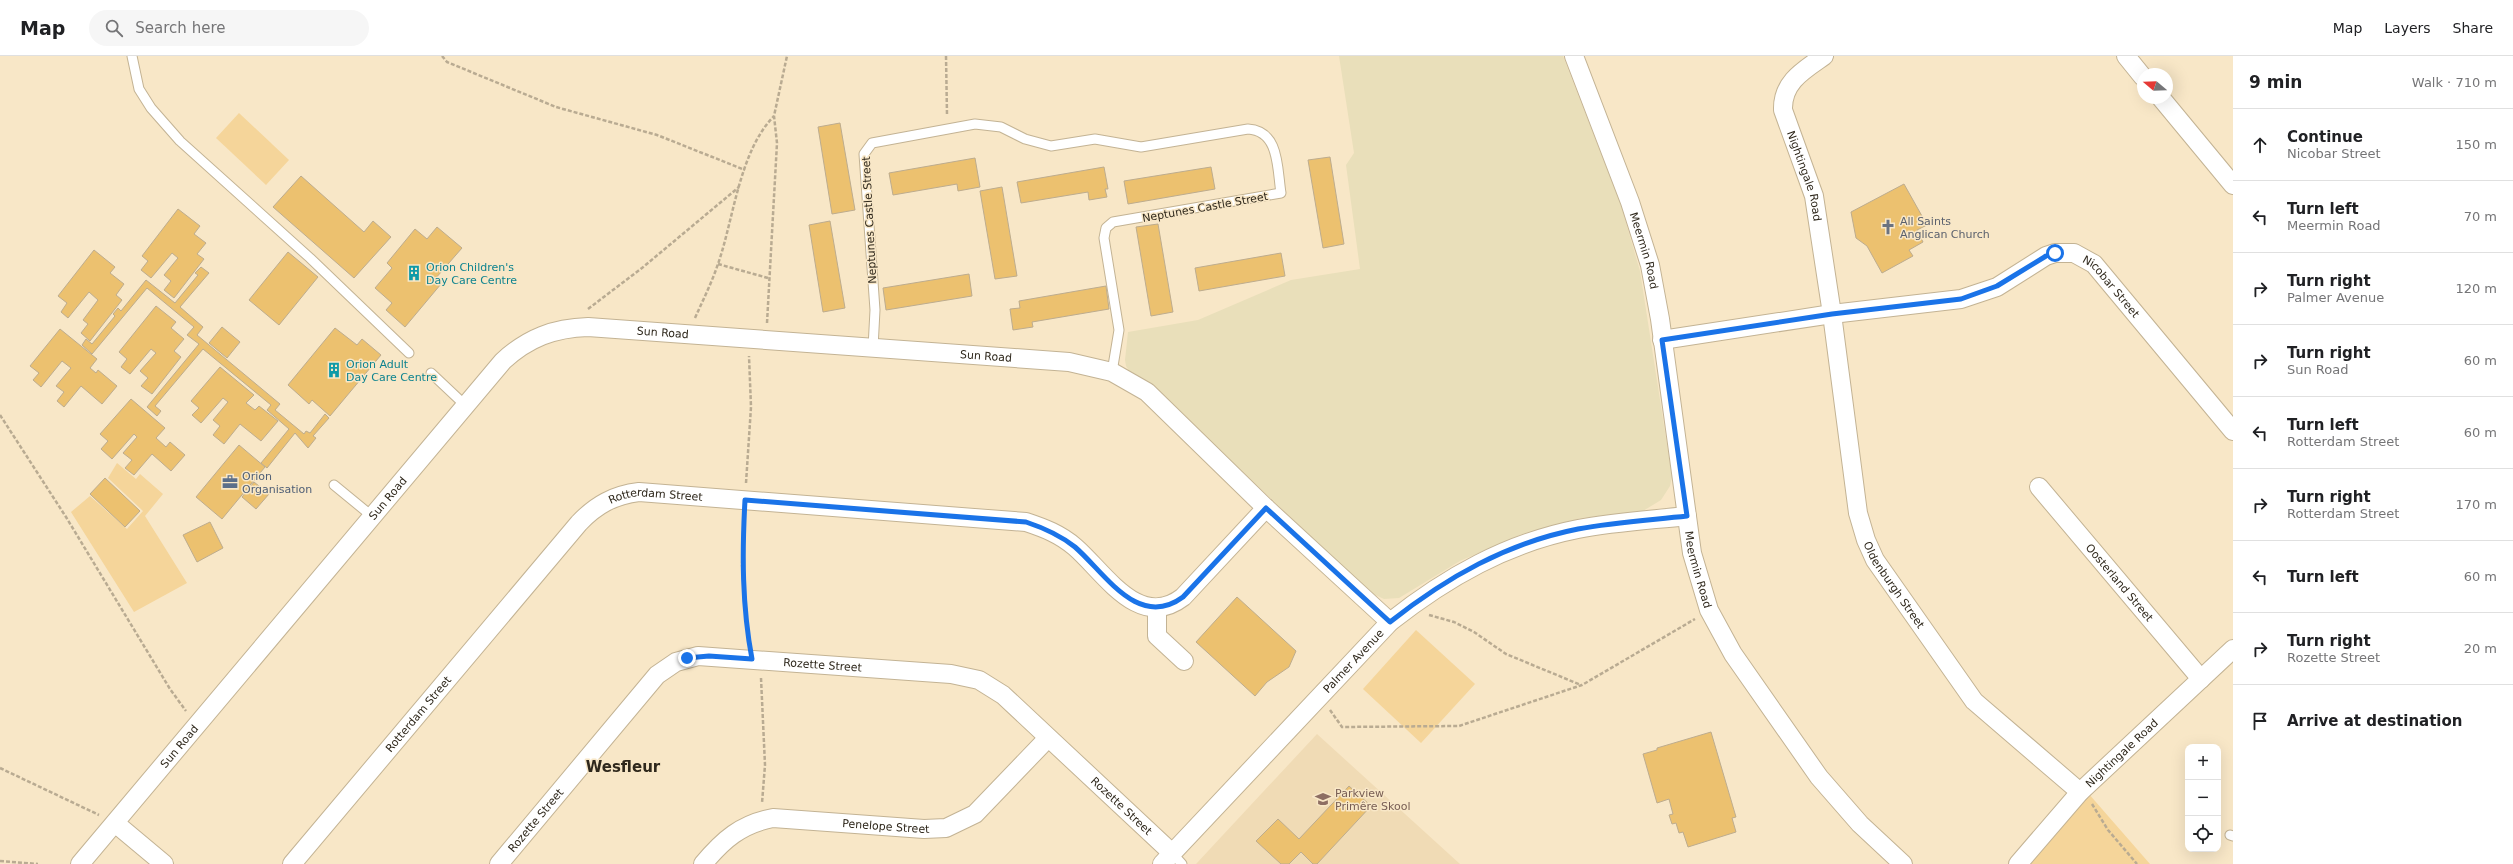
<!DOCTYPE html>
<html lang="en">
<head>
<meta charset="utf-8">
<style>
	:root { --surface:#fff; --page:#f6f6f6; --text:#202124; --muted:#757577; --line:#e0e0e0 }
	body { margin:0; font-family:"DejaVu Sans",sans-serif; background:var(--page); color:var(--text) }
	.controls { position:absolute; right:12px; bottom:12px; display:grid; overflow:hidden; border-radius:8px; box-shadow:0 4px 16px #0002 }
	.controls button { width:36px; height:36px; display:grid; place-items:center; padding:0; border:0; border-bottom:1px solid var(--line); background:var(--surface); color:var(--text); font:20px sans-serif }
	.compass { position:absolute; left:2137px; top:12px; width:36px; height:36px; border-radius:50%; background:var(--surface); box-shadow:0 4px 16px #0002; rotate:289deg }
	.stop { position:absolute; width:12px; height:12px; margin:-9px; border:3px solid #1a73e8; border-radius:50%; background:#fff }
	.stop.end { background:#1a73e8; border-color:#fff; box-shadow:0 1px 4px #0008 }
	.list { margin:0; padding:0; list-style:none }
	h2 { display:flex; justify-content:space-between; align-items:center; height:52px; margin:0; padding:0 16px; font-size:17px }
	h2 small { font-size:13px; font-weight:400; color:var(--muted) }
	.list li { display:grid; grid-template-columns:26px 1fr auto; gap:12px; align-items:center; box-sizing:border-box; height:72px; padding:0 16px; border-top:1px solid var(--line) }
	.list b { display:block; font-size:15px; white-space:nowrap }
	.list p { margin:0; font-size:13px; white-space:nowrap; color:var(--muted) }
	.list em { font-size:13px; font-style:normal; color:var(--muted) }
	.icon { flex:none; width:22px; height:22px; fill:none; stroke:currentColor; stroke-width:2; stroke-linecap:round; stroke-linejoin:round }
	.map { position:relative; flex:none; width:2233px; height:808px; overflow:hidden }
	header { display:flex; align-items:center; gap:24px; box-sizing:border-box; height:56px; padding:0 20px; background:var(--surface); border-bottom:1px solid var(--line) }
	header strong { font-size:19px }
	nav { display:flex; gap:22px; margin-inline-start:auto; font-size:14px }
	.search { width:280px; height:36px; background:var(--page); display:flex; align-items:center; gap:10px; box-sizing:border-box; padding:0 14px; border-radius:22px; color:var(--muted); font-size:15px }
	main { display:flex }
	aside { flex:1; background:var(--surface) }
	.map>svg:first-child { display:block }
	.built { fill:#f0dbb5 }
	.green { fill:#f5d59a }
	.sand { fill:#e9dfba }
	.building { fill:#ecc16f; stroke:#bdac8e }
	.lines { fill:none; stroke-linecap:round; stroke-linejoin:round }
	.service-casing { stroke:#c3b394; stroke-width:11 }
	.minor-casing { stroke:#c3b394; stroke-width:20 }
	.path { stroke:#b9ab92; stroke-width:2.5; stroke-dasharray:4 2; stroke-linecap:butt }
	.service { stroke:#fff; stroke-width:9 }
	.minor { stroke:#fff; stroke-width:18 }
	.route { stroke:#1a73e8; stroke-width:5 }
	.labels { text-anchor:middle; stroke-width:3; stroke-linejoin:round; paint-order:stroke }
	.street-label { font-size:11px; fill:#2f281c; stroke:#f8e7c7 }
	.worship-label { font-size:11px; fill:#5b616d; stroke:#f8e7c7; text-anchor:start }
	.culture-label { font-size:11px; fill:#0d838f; stroke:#f8e7c7; text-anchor:start }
	.service-label { font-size:11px; fill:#4e5e75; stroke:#f8e7c7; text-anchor:start }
	.education-label { font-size:11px; fill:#785e54; stroke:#f8e7c7; text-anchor:start }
	.district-label { font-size:15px; font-weight:bold; fill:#2f281c; stroke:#f8e7c7 }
</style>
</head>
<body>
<header>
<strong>Map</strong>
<div class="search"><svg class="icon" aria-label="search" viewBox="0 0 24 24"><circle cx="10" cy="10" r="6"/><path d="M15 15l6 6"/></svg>Search here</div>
<nav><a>Map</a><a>Layers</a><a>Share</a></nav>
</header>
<main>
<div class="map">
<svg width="2233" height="808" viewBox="0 0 2233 808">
	<rect width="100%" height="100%" fill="#f8e7c7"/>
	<polygon class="built" points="1317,678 1460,808 1196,808"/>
	<g class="green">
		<polygon points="239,57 289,104 266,129 216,82"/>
		<polygon points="117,407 136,423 140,418 163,438 145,460 187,527 134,556 71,456 90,440 127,473 143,455 108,422"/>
		<polygon points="1416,574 1475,628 1421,687 1363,633"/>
		<polygon points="2088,737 2150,808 2028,808"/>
	</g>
	<polygon class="sand" points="1339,0 1563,0 1620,146 1640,215 1672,421 1670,430 1661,444 1643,455 1581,462 1522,478 1460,505 1399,542 1384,543 1369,536 1166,343 1129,315 1126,310 1125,304 1128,276 1198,264 1291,224 1360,213 1346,109 1354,97"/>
	<g class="building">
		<polygon points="840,67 855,154 832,158 818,71"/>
		<polygon points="1330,101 1344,188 1323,192 1308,104"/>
		<polygon points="975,102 980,131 958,135 957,128 893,139 889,117"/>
		<polygon points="1104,111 1108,133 1105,133 1107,141 1089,144 1088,136 1021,147 1017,126"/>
		<polygon points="1211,111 1215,133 1128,148 1124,125"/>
		<polygon points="301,120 364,176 373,165 391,181 354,222 273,151"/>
		<polygon points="1904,128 1927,169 1917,174 1923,186 1909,194 1913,200 1882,217 1867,190 1856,182 1851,156"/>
		<polygon points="1002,131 1017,220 995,223 980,135"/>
		<polygon points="178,153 200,170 194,178 206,187 197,198 204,203 174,242 164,234 171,225 164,219 178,202 172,197 151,222 141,214 148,205 142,200"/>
		<polygon points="830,165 845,252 823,256 809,169"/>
		<polygon points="1158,168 1173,256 1151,260 1136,171"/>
		<polygon points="437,171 462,192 435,223 441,228 405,271 386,254 392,247 375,232 392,212 387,207 415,173 427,183"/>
		<polygon points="94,194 115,211 110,217 124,228 116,239 122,244 90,285 81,277 88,268 83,264 98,244 89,236 68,262 61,256 67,247 58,240"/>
		<polygon points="288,196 318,221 279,269 249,244"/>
		<polygon points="1281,197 1285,220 1199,235 1195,212"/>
		<polygon points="201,211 209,217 180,251 203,271 197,279 280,348 275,354 304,378 306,375 310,377 325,358 329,362 313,380 316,382 308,392 295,377 267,412 261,407 289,373 267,354 271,349 203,293 155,350 161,355 157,360 147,351 199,288 187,279 194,271 147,232 92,298 82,289 86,283 92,288 115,260 113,258 118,252 121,255 146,224 175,247 198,219 195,217"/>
		<polygon points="969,218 972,240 886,254 883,232"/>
		<polygon points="1106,230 1109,253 1032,266 1033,271 1013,274 1010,253 1020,252 1019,245"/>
		<polygon points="156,250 176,266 171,272 184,283 174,295 181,301 152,338 141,330 148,322 140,315 156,297 151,293 130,318 121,311 127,303 119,296"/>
		<polygon points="222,271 240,286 227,302 209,287"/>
		<polygon points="335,272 357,289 362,283 381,299 330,360 312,344 309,348 288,329"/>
		<polygon points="60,273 97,303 90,312 96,317 98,314 117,330 102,348 81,330 64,351 57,345 64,336 56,330 71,312 62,305 41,331 33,324 39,317 30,310"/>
		<polygon points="220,311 254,339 246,347 255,354 259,350 278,365 261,385 240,368 224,388 213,379 220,370 213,364 228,346 223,342 201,367 192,359 199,352 191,345"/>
		<polygon points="131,343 165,372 156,382 166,391 170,386 185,399 171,415 152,398 134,419 125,412 132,404 123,397 137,381 134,378 112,403 101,393 108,385 100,378"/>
		<polygon points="239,389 265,411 222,463 196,441"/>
		<polygon points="105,422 140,455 125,471 90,438"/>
		<polygon points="254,426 269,438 256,453 242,441"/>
		<polygon points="210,466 223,492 197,506 183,479"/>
		<polygon points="1237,541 1296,595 1289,611 1267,626 1255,640 1196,586"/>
		<polygon points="1711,676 1736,761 1732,762 1736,776 1688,791 1683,776 1679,777 1676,767 1672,768 1669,759 1673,758 1669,743 1657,747 1643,698 1657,694 1657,692"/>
		<polygon points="1349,730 1371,750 1317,808 1313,808 1301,796 1289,808 1281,808 1256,785 1278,763 1299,783"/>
	</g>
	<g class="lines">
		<defs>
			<g id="service">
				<polyline points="132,0 139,33 151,52 180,85 310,202 409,297"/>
				<path d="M 873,292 L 875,254 L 864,98 L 872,87 L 975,68 L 1001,71 L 1025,83 L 1051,90 L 1095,83 L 1141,91 L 1248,73 C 1280,75 1277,113 1281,137 L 1113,166 L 1106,172 L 1104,182 L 1119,274 L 1112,316"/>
				<polyline points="431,317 466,350"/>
				<polyline points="334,429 373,461"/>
				<polyline points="2230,779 2233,780"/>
				<polyline points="1172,797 1182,808"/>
			</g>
			<g id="minor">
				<path id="s1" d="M 1574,0 L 1630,146 L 1650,209 L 1660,263 L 1692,497 L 1709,554 L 1733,598 L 1819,721 L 1860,768 L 1903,808"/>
				<path id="s2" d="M 1824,0 C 1804,14 1782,26 1783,54 L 1814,140 L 1832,258 L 1858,457 L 1866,484 L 1875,504 L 1974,645 L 2080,736"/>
				<polyline points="2126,0 2143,21"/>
				<polyline points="2161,42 2233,129"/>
				<path id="s3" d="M 1662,284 L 1832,258 L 1961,243 L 1997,231 L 2046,200 L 2055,197 L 2074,197 L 2094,208 L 2233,375"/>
				<path id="s4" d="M 2039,431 L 2201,623"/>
				<polyline points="1157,552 1157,580 1184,605"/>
				<polyline points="115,767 164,808"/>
				<path id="s5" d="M 80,808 L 503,305 C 528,282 554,272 588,271 L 1069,306 L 1112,316 L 1147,336 L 1266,452 L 1390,566"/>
				<path id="s6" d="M 292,808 L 579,467 C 596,449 614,439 639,436 L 1026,466 C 1044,472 1060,478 1075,491 C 1105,517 1139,575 1183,541 L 1266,452"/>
				<path id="s7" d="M 499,808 L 657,619 L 676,606 L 698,600 L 951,618 L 979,624 L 1003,639 L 1172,797"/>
				<path id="s8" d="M 703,808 C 723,784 741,768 773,762 L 924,773 L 946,772 L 975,758 L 1048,682"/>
				<path id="s9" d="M 1162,808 L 1390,566 C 1447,521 1507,487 1578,473 C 1614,466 1651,464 1687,460"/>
				<path id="s10" d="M 2018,808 L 2080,736 L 2233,593"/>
			</g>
		</defs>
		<use href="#service" class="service-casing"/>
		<use href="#minor" class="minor-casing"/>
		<g class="path">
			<polyline points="442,0 447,6 556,51 657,79 745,114"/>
			<polyline points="946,0 947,59"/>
			<polyline points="718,208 768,222"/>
			<polyline points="588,253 642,212 739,131"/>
			<path d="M 695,262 C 703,244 712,226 718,208 C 734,162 739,96 774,60"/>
			<polyline points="767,267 777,87 774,60 787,0"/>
			<polyline points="0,359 66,461 170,633 186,655"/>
			<polyline points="746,427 751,351 749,300"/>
			<polyline points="744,461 742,509 749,586"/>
			<polyline points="1429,559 1454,566 1474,576 1506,598 1581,629"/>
			<polyline points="761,622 765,709 762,747"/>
			<polyline points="1330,654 1342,671 1459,670 1582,629 1695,563"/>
			<polyline points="0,712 99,759"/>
			<polyline points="2092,748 2108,774 2137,808"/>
			<polyline points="0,805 38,808"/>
		</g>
		<use href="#service" class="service"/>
		<use href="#minor" class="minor"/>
	</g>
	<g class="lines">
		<path class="route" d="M 687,602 L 709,600 L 752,603 C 742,550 742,498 745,444 L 1026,466 C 1044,472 1060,479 1075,491 C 1105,517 1138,574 1183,541 L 1266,452 L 1390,566 C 1447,521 1507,487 1578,473 C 1614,466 1651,464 1687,460 L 1662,284 L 1832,258 L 1961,243 L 1997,230 L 2046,200 L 2055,197"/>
	</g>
	<defs>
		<symbol id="church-bare" viewBox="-9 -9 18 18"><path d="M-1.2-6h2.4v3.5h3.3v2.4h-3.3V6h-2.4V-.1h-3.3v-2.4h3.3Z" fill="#6b7280" stroke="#f8e7c7" stroke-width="2.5" paint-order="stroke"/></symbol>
		<symbol id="building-bare" viewBox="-9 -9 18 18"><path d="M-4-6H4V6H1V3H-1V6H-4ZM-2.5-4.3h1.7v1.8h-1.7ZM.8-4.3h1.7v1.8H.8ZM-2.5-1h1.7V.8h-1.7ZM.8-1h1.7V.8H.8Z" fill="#0f9aa8" stroke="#f8e7c7" stroke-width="2.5" paint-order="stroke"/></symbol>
		<symbol id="office-bare" viewBox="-9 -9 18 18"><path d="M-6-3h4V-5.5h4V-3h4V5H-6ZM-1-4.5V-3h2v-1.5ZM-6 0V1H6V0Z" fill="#5c6f8a" stroke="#f8e7c7" stroke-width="2.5" paint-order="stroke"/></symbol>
		<symbol id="school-bare" viewBox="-9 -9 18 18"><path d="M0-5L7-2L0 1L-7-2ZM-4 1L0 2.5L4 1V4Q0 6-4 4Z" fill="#8d6e63" stroke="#f8e7c7" stroke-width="2.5" paint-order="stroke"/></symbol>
	</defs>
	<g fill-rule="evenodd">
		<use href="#church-bare" x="1877" y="160" width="22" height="22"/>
		<use href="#building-bare" x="403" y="206" width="22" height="22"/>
		<use href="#building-bare" x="323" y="303" width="22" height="22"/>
		<use href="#office-bare" x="219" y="415" width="22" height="22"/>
		<use href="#school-bare" x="1312" y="732" width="22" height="22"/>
	</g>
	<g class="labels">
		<g class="street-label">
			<text dy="4" stroke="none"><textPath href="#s2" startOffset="141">Nightingale Road</textPath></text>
			<text transform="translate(1205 151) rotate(-10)" y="4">Neptunes Castle Street</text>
			<text transform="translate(869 164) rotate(-93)" y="4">Neptunes Castle Street</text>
			<text dy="4" stroke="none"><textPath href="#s1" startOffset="207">Meermin Road</textPath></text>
			<text dy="4" stroke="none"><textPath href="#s3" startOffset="477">Nicobar Street</textPath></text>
			<text dy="4" stroke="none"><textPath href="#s5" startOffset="826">Sun Road</textPath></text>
			<text dy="4" stroke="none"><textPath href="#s5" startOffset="1150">Sun Road</textPath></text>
			<text dy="4" stroke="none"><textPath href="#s5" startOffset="478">Sun Road</textPath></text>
			<text dy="4" stroke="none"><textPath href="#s6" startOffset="531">Rotterdam Street</textPath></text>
			<text dy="4" stroke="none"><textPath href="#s1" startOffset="531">Meermin Road</textPath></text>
			<text dy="4" stroke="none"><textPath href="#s4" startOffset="125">Oosterland Street</textPath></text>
			<text dy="4" stroke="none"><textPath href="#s2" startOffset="564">Oldenburgh Street</textPath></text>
			<text dy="4" stroke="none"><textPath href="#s9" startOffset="279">Palmer Avenue</textPath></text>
			<text dy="4" stroke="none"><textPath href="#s7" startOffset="417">Rozette Street</textPath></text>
			<text dy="4" stroke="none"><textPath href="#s6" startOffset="196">Rotterdam Street</textPath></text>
			<text dy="4" stroke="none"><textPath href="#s5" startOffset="154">Sun Road</textPath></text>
			<text dy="4" stroke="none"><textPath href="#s10" startOffset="152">Nightingale Road</textPath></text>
			<text dy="4" stroke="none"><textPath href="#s7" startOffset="765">Rozette Street</textPath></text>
			<text dy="4" stroke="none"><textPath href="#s7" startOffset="57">Rozette Street</textPath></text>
			<text dy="4" stroke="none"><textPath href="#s8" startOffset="199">Penelope Street</textPath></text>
		</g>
		<g class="worship-label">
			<text x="1900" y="169">All Saints<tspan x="1900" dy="13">Anglican Church</tspan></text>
		</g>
		<g class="culture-label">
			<text x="426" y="215">Orion Children's<tspan x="426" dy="13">Day Care Centre</tspan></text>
			<text x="346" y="312">Orion Adult<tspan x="346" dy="13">Day Care Centre</tspan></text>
		</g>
		<g class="service-label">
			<text x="242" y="424">Orion<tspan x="242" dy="13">Organisation</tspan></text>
		</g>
		<g class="education-label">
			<text x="1335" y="741">Parkview<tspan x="1335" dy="13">Primêre Skool</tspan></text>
		</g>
		<g class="district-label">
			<text x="623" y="716">Wesfleur</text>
		</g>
	</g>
</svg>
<div class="controls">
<button>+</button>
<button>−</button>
<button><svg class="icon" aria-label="locate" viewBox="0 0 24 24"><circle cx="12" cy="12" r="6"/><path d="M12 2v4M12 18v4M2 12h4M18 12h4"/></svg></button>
</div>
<svg class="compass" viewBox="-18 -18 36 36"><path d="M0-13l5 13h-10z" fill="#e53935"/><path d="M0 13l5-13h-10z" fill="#757577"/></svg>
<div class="stop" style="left:2055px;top:197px"></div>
<div class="stop end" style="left:687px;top:602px"></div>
</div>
<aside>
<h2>9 min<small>Walk · 710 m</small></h2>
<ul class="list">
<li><svg class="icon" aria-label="ahead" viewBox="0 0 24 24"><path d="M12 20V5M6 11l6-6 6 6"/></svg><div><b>Continue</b><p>Nicobar Street</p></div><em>150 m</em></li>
<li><svg class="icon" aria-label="left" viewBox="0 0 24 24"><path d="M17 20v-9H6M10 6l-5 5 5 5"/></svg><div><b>Turn left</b><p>Meermin Road</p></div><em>70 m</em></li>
<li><svg class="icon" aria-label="right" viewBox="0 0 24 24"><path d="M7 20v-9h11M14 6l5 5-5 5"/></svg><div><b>Turn right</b><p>Palmer Avenue</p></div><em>120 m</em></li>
<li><svg class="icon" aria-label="right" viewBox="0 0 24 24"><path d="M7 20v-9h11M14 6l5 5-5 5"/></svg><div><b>Turn right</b><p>Sun Road</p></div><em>60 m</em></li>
<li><svg class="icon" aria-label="left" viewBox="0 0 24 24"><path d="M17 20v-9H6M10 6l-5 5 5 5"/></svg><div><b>Turn left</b><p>Rotterdam Street</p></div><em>60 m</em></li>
<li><svg class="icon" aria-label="right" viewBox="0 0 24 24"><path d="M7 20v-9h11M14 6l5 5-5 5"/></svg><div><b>Turn right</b><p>Rotterdam Street</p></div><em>170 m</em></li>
<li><svg class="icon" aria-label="left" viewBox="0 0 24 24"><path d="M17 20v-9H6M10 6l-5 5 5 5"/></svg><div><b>Turn left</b></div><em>60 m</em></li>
<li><svg class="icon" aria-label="right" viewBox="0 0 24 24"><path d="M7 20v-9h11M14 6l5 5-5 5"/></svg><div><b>Turn right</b><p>Rozette Street</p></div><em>20 m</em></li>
<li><svg class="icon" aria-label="arrive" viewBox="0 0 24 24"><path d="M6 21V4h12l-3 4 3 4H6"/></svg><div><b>Arrive at destination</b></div></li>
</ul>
</aside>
</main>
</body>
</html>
